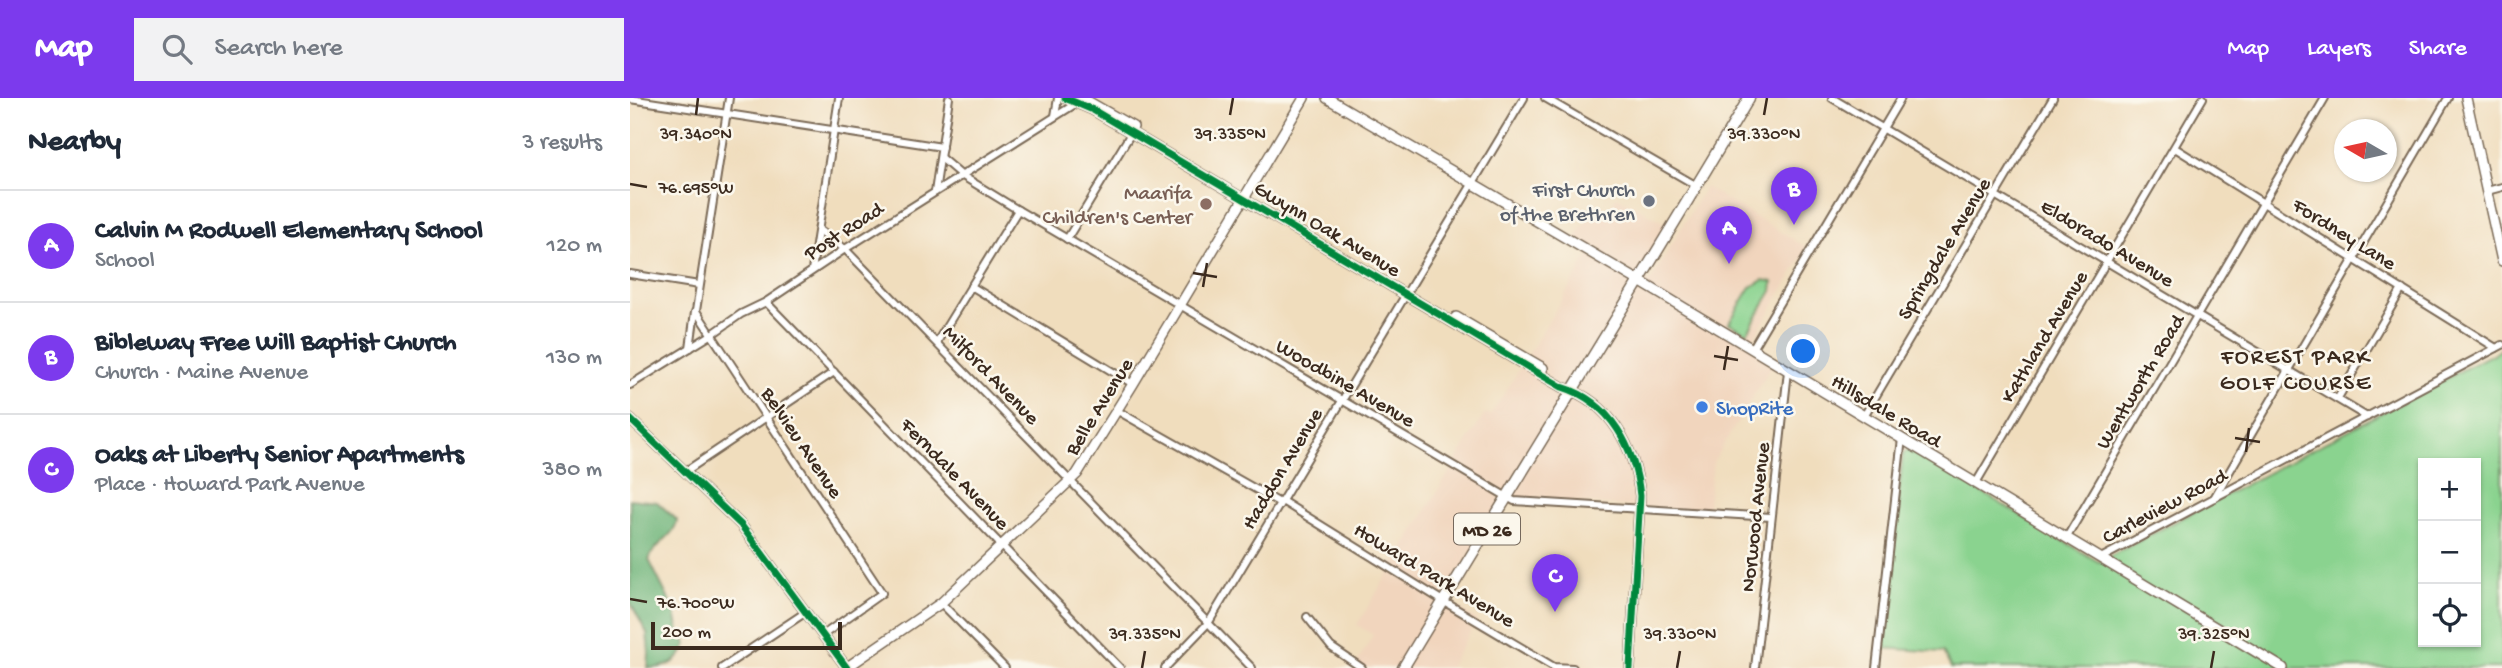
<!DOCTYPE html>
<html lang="en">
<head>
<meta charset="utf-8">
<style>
	:root { --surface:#fff; --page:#f2f2f3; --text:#1f2937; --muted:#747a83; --line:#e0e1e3; --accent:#7c3aed }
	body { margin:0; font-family:"Gochi Hand",sans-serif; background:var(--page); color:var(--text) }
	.controls { position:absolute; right:21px; bottom:21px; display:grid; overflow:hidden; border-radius:0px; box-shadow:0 2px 5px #0004 }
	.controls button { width:63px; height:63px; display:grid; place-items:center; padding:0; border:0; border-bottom:2px solid var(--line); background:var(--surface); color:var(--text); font:35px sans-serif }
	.compass { position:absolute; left:1704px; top:21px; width:63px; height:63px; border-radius:50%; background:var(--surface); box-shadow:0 2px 5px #0004; rotate:279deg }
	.scale { position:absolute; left:21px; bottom:18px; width:191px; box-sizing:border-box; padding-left:7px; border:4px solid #3b2a1e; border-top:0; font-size:19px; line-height:24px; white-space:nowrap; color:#3b2a1e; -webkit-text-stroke:5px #fbf7ec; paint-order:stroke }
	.you { position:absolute; left:1174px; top:254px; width:24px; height:24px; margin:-18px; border:5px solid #fff; border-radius:50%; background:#1a73e8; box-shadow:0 0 0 10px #1a73e833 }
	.badge { display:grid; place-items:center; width:46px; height:46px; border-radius:50%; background:var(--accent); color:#fff; font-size:23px; font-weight:700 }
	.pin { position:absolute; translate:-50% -58px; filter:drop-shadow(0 2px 4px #0008) }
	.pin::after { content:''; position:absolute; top:37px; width:24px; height:21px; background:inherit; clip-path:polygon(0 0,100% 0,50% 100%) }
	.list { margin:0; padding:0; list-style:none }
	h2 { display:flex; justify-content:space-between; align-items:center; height:91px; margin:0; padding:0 28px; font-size:30px }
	h2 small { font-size:23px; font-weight:400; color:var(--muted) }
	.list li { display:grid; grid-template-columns:46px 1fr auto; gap:21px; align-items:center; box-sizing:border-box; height:112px; padding:0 28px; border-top:2px solid var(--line) }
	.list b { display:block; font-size:26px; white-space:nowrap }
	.list p { margin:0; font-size:23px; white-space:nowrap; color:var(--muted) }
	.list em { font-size:23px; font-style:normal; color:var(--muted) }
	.icon { flex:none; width:38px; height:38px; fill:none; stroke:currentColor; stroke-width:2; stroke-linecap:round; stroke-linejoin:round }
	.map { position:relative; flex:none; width:1872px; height:570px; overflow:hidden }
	header { display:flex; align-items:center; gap:42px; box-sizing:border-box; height:98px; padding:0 35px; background:var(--accent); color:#fff }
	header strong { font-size:33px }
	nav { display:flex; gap:38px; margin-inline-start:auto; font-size:24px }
	.search { width:490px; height:63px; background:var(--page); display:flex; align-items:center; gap:18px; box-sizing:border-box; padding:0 24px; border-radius:0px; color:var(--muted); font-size:26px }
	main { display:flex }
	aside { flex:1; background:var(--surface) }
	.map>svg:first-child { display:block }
	.built { fill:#f1d5bd }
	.green { fill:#8ad38f; stroke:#627e56; stroke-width:2; fill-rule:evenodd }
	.forest { fill:#6fb57a; stroke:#55704c; stroke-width:2 }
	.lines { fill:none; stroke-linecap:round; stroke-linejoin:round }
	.street-casing { stroke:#7a6956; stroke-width:10 }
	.secondary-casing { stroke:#7a6956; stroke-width:12 }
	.primary-casing { stroke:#7a6956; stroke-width:13 }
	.street { stroke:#fff; stroke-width:6 }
	.secondary { stroke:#fff; stroke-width:9 }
	.primary { stroke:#fff; stroke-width:10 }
	.cycleway-casing { stroke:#fbf7ec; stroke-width:11 }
	.cycleway { stroke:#00873e; stroke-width:7 }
	.ticks { fill:none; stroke:#3b2a1e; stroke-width:2.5 }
	.worship-dot { fill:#6b7280; stroke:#fbf7ec; stroke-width:2.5 }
	.education-dot { fill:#8d6e63; stroke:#fbf7ec; stroke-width:2.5 }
	.shop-dot { fill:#3f7fe0; stroke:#fbf7ec; stroke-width:2.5 }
	.labels { text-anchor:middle; stroke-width:5; stroke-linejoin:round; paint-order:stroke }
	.shield { fill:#fbf7ec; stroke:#75685c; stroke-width:2 }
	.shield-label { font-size:19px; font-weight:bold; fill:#3b2a1e }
	.worship-label { font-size:21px; fill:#5b616d; stroke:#fbf7ec; text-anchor:end }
	.education-label { font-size:21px; fill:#785e54; stroke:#fbf7ec; text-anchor:end }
	.street-label { font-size:21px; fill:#3b2a1e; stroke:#fbf7ec }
	.shop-label { font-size:21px; fill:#366cbe; stroke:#fbf7ec; text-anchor:start }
	.neighbourhood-label { font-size:23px; letter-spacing:2px; fill:#3b2a1e; stroke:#fbf7ec }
	.ticks-label { font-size:18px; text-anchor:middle; fill:#3b2a1e; stroke:#fbf7ec; stroke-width:5; stroke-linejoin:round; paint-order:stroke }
</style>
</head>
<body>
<header>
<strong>Map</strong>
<div class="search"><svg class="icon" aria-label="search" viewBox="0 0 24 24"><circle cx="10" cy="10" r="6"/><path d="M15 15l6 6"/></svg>Search here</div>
<nav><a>Map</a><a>Layers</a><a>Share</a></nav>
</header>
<main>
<aside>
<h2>Nearby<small>3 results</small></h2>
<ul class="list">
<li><span class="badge">A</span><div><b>Calvin M Rodwell Elementary School</b><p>School</p></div><em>120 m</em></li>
<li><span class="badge">B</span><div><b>Bibleway Free Will Baptist Church</b><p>Church · Maine Avenue</p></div><em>130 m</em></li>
<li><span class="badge">C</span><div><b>Oaks at Liberty Senior Apartments</b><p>Place · Howard Park Avenue</p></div><em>380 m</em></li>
</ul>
</aside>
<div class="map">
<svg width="1872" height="570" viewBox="0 0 1872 570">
	<rect width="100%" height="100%" fill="#fbf7ec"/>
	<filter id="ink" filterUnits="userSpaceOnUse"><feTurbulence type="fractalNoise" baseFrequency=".0143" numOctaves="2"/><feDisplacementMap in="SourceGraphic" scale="14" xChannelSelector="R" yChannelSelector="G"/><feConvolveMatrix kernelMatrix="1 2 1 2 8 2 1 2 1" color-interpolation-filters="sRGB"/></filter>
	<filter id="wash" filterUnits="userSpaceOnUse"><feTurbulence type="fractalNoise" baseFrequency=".00686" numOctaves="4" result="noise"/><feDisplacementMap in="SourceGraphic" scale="28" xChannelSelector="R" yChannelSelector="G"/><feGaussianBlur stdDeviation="1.57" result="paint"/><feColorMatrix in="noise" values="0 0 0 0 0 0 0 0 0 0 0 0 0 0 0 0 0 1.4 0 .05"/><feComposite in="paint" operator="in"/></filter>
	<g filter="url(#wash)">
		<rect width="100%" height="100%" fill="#f0ddbd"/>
		<polygon class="built" points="1075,89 1178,150 1122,243 1120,244 1069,214 1144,264 1083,364 1077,414 876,399 814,502 847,522 819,570 724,570 743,537 727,527 855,315 860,317 876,293 951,170 960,154 943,144 967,105 978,112 987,98 1043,130 1014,181 1020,184"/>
		<g class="green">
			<polygon points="1134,182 1143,184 1142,193 1117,235 1099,225 1121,189"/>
			<path d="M 1872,251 L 1872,570 L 1321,570 L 1313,554 L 1252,550 L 1273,356 L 1279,351 L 1469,464 ZM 1793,365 L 1846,365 L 1846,544 L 1793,544 Z"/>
		</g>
		<path class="forest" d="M 0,401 L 27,404 L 47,422 C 46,438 24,445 19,462 L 45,514 L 49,535 L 57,546 C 49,565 38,570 18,570 L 19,555 L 17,535 L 0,504 Z"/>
	</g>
	<g filter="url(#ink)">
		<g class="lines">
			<defs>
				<g id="street">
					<polyline points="99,0 66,213 252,495 193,537"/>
					<polyline points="915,0 1067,88"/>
					<polyline points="1202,0 1737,319"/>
					<polyline points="0,1 312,49"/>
					<polyline points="425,18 428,0"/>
					<polyline points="1545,50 1866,250"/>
					<polyline points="311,60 331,77 388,112 884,403 1141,419"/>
					<polyline points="1857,93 1872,89"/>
					<polyline points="305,94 319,0"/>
					<polyline points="189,132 215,151 622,570"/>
					<polyline points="437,141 503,32"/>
					<polyline points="182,172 209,0"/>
					<polyline points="0,176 69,187"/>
					<polyline points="341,188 503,286"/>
					<polyline points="136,204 490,570"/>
					<polyline points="307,244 388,112"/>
					<polyline points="60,250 65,214"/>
					<polyline points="1122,251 1271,0"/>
					<polyline points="0,287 81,237 111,216 136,204 215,151 442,8 443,3"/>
					<polyline points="1708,300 1772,191"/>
					<polyline points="486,312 650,405"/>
					<polyline points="1234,318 1423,0"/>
					<polyline points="56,373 204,274"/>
					<polyline points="1346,385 1573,0"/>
					<polyline points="1584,400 1818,0"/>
					<polyline points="652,403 813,503 924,569 943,570"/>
					<polyline points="1437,439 1695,0"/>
					<polyline points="1471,460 1872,247"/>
					<polyline points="311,505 375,570"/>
					<polyline points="677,519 701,549 732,570"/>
					<polyline points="92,570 176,514"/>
					<polyline points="535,570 579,524 894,0"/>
					<polyline points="1125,570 1158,273"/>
					<polyline points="1246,570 1272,340"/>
				</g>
				<g id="secondary">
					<path d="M 435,0 L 463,12 L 932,289 C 981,304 1005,350 1010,398 L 1000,570"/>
					<polyline points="452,0 503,29"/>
					<polyline points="697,0 1011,184 1653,570"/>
					<polyline points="1836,0 1872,163"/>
					<polyline points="826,219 913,270"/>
					<polyline points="0,321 111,427 217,570"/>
					<polyline points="216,570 311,505 447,376 503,286 674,0"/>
				</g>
				<path id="primary" d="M 773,570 C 888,379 1006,191 1119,0"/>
			</defs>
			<use href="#street" class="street-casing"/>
			<use href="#secondary" class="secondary-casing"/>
			<use href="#primary" class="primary-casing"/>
			<use href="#street" class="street"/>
			<use href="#secondary" class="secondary"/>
			<use href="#primary" class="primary"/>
			<defs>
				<g id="cycleway">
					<path d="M 435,0 L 463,12 L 932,289 C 981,304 1005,350 1010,398 L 1000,570"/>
					<polyline points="0,321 111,427 217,570"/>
				</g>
			</defs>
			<use href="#cycleway" class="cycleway-casing"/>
			<use href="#cycleway" class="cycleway"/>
		</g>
	</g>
	<path class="ticks" d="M 66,17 L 68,0M 600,17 L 603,0M 1134,17 L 1137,0M 0,86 L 17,89M 563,175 L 587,179M 573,189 L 577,165M 1084,258 L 1108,262M 1094,272 L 1098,248M 1605,340 L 1630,344M 1616,354 L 1619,330M 0,501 L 17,504M 512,570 L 515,553M 1047,570 L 1050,553M 1581,570 L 1584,553"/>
	<circle class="worship-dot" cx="1019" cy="103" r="7"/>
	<circle class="education-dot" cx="576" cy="106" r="7"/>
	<circle class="shop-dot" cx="1072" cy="309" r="7"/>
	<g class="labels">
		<rect class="shield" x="824" y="415.5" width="66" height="31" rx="5"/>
		<g class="shield-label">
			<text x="857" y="438">MD 26</text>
		</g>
		<g class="worship-label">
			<text x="1005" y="98">First Church<tspan x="1005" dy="24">of the Brethren</tspan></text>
		</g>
		<g class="education-label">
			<text x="562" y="101">Maarifa<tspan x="562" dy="24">Children's Center</tspan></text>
		</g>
		<g class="street-label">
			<text transform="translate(698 130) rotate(31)" y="7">Gwynn Oak Avenue</text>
			<text transform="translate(213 132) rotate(-33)" y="7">Post Road</text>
			<text transform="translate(1715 135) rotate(32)" y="7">Fordney Lane</text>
			<text transform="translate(1478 144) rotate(31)" y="7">Eldorado Avenue</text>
			<text transform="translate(1313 150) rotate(-59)" y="7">Springdale Avenue</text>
			<text transform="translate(1413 238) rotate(-59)" y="7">Kathland Avenue</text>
			<text transform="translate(362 276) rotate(46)" y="7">Milford Avenue</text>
			<text transform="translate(1509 283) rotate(-59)" y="7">Wentworth Road</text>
			<text transform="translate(716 284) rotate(30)" y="7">Woodbine Avenue</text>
			<text transform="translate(468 308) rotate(-58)" y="7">Belle Avenue</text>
			<text transform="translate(1257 312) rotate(31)" y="7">Hillsdale Road</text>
			<text transform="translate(173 344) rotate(56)" y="7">Belvieu Avenue</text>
			<text transform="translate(651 370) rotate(-59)" y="7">Haddon Avenue</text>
			<text transform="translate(326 375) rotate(46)" y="7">Ferndale Avenue</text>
			<text transform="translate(1534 407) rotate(-28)" y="7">Carleview Road</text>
			<text transform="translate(1124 419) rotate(-84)" y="7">Norwood Avenue</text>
			<text transform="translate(805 476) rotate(31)" y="7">Howard Park Avenue</text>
		</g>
		<g class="shop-label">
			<text x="1086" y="316">ShopRite</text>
		</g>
		<g class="neighbourhood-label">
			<text x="1666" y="265">FOREST PARK<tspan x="1666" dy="26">GOLF COURSE</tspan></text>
		</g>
	</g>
	<g class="ticks-label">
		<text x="66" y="41">39.340°N</text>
		<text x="600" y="41">39.335°N</text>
		<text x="1134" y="41">39.330°N</text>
		<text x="66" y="95">76.695°W</text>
		<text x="66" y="510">76.700°W</text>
		<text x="515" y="541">39.335°N</text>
		<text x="1050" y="541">39.330°N</text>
		<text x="1584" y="541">39.325°N</text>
	</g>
</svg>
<div class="controls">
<button>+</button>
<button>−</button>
<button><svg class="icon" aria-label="locate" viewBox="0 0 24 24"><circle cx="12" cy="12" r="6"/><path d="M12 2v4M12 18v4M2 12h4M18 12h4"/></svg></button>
</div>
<svg class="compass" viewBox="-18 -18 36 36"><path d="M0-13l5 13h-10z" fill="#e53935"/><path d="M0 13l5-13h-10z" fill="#747a83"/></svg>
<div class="scale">200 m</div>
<div class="you"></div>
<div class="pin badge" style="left:1099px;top:166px">A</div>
<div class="pin badge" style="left:1164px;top:127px">B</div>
<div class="pin badge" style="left:925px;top:514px">C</div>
</div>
</main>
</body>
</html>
